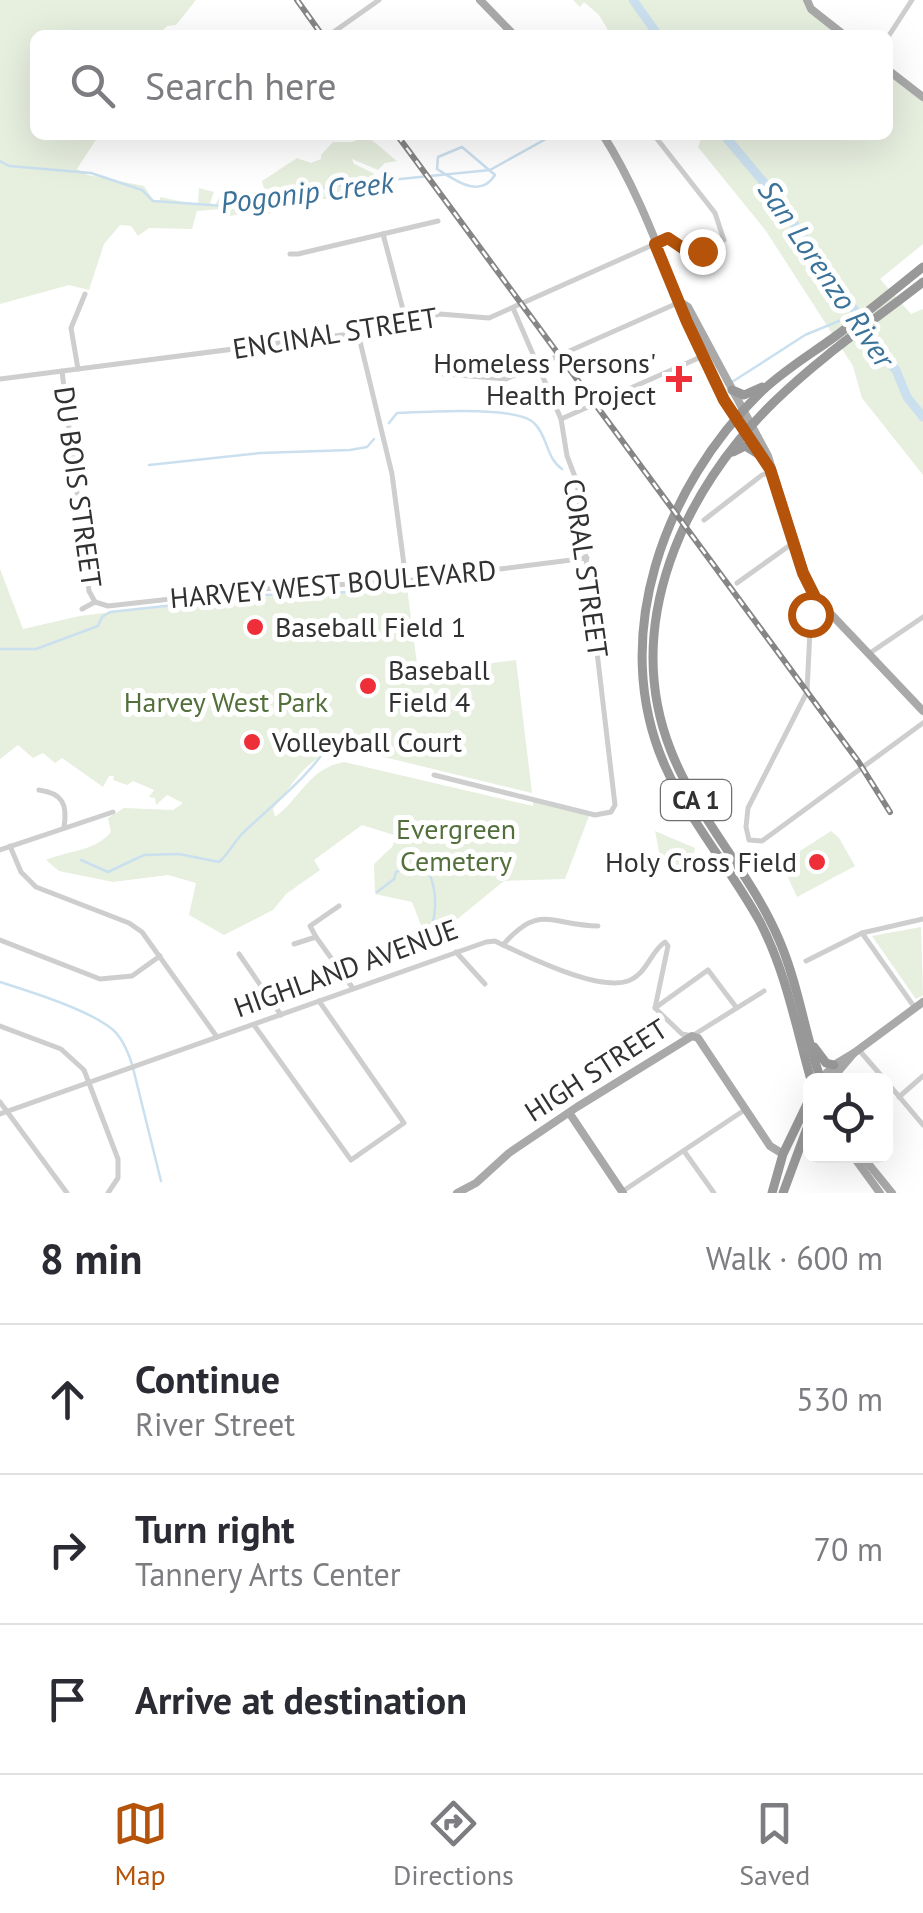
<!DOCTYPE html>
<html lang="en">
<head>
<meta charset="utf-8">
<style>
	:root { --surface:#fff; --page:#f7f7f7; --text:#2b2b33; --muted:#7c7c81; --line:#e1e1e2; --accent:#b45309 }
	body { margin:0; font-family:"PT Sans",sans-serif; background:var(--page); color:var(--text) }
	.controls { position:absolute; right:30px; bottom:30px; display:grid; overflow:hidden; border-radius:15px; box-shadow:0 10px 40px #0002 }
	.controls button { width:90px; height:90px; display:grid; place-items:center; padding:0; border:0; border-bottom:2px solid var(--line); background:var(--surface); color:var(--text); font:50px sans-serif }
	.stop { position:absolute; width:30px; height:30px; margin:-22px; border:8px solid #b45309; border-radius:50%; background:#fff }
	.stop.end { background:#b45309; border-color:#fff; box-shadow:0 2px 10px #0008 }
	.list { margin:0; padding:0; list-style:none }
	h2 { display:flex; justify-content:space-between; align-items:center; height:130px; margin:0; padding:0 40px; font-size:42px }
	h2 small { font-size:32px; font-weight:400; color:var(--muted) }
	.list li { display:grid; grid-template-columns:65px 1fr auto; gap:30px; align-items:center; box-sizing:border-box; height:150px; padding:0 40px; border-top:2px solid var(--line) }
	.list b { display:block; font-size:38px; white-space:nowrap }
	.list p { margin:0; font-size:32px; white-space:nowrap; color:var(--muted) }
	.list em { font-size:32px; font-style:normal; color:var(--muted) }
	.icon { flex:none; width:55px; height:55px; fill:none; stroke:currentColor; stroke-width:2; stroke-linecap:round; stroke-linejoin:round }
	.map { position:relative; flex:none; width:923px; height:1193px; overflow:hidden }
	.search { position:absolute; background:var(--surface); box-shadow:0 10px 40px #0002; left:30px; right:30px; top:30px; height:110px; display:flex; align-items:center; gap:25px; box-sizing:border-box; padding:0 35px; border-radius:15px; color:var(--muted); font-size:38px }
	.sheet { height:580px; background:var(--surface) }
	nav { display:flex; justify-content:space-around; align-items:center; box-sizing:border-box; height:140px; border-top:2px solid var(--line); background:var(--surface); font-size:28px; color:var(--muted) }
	nav a { display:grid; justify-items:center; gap:5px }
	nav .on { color:var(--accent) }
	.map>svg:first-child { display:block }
	.green { fill:#e7efdf }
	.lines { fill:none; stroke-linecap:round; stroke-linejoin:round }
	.stream { stroke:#cbe0ef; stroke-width:2.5 }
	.river { stroke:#cbe0ef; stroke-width:9 }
	.minor { stroke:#cecece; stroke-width:5 }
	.major { stroke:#a9a9a9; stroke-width:8 }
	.highway { stroke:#989898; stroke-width:9 }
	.rail-casing { stroke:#868686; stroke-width:6 }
	.rail { stroke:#fff; stroke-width:2.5; stroke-dasharray:8; stroke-linecap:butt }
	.route { stroke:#b45309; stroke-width:12 }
	.poi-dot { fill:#ee2e39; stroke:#fff; stroke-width:4 }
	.labels { text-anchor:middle; stroke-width:10; stroke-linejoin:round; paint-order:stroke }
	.shield { fill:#fff; stroke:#6f6f6f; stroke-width:2.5 }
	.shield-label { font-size:25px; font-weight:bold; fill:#313131 }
	.street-label { font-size:28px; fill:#313131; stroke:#fff }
	.poi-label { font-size:28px; fill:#313131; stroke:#fff; text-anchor:start }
	.park-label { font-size:28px; fill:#53703c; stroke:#fff }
	.water-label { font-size:30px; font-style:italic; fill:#3a7299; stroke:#fff }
</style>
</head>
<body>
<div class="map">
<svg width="923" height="1193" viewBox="0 0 923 1193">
	<rect width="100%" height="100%" fill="#fff"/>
	<g class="green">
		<polygon points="0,0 196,0 176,25 167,26 158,35 35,35 35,135 99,135 77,169 88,175 144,186 154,201 160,200 160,197 198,205 199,188 214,192 210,203 215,205 222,193 232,198 264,189 262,181 297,158 311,163 321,159 321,155 333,142 352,142 367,136 397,161 385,163 378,170 352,159 354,164 373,173 381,182 336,193 334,199 309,199 268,214 250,212 225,217 221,209 197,211 192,229 149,228 138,236 131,226 120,225 104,244 89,290 69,285 0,304"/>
		<polygon points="573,0 807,0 846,35 611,35 599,15 584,2 580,7"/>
		<polygon points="888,71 923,97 923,244 880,279 911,314 923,309 923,475 862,398 853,366 766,231 698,147 701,139 689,135 888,135"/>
		<path d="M 0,569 L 23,629 L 80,616 L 200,601 L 407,587 L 418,672 L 516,660 L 532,793 L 355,750 C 308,750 299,777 273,809 L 275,817 C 301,798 309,768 344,762 L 533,806 L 533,799 L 589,816 L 565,879 L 504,881 L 428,943 L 412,902 L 375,894 L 374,864 L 392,847 L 397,836 L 362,825 L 314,860 L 320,870 L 286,894 L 273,910 L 224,935 L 189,915 L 196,883 L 168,875 L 113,882 L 59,871 L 46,860 C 69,850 94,852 111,832 L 108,818 L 124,808 L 173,810 L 183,803 L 167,795 L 156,805 L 155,798 L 149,797 L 154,790 L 133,781 L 127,785 L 113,780 L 114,776 L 109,776 L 103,787 L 62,758 L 55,763 L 43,753 L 33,758 L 18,745 L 0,759 Z"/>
		<path d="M 655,831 L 695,848 L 692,860 L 680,875 C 659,872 659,848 655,831 Z"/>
		<polygon points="831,831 839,838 855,866 797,897 779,858 788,853 797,853"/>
		<polygon points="921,927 923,995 916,999 872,936"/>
	</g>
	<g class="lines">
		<g class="stream">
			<path d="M 462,147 L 495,175 C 480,199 456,181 437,169 L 438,157 Z"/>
			<polyline points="0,161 9,166 91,173 142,190 153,201 225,206 340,185 490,170 553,135"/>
			<polyline points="732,382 805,335 856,314"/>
			<path d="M 389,423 L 397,413 C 422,412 519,405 535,424 C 548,437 546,458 562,469"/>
			<polyline points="149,465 260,453 350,450 367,447 374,439"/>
			<polyline points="0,649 36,649 98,626 102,617 110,612 265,595 406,590"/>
			<path d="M 81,860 L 108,872 L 144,855 L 179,854 L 219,862 C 230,853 234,841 244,832 C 275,802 313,774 335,735"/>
			<path d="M 377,892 L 394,879 L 396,872 L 423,863 C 439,885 437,913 429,938"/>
			<path d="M 0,982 C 31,992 87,1009 112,1029 C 122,1037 128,1052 132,1064 L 161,1181"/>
		</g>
		<g class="river">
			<polyline points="633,0 658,35"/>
			<polyline points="724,135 771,191 868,329 875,350 896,370 907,397 923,417"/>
		</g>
		<g class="minor">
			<polyline points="335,31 379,0"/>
			<polyline points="888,37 912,0"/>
			<polyline points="654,135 715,213 724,240"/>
			<polyline points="383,234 406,321"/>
			<polyline points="290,254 298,254 438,221"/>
			<polyline points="358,333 392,474 406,580"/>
			<polyline points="78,369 71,328 85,294"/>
			<polyline points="62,371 89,591 95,602"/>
			<polyline points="434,373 506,379 680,302"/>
			<polyline points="0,379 358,333 440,314 489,318 666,239 693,255 707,248"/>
			<polyline points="561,419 703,356"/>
			<polyline points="704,520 762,475 771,472"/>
			<polyline points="737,583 793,543"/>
			<polyline points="817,601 811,609 807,692 748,808 746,827 749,840 762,841 923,723"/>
			<polyline points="82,609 95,602 108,606 260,589 406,581 587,558"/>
			<polyline points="870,653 923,617"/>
			<polyline points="434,775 595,815 611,812 615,805 577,482 567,456 561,419 513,308"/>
			<path d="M 39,790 C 62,793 68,804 64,827"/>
			<polyline points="10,846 21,872 36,887 129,923 142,932 217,1037"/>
			<polyline points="0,850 113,812"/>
			<polyline points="862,933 915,1008"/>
			<polyline points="316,937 352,987"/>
			<polyline points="0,940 100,979 132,976 160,956"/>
			<polyline points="294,944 316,937 310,926 339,906"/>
			<path d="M 503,945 C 539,903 551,925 598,926"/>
			<polyline points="456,952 485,984"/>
			<polyline points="239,954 281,1015"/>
			<polyline points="806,961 862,933 923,919"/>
			<polyline points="655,1008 708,970 736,1007"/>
			<polyline points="254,1025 351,1160 404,1123 319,1001"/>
			<polyline points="0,1026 61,1049 84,1070 118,1159 118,1178 108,1193"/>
			<polyline points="859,1050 885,1080"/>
			<polyline points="886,1081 923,1125"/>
			<polyline points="899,1097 923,1076"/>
			<polyline points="0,1102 67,1193"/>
			<path d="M 0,1114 L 486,942 L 495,941 C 524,955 598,992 628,981 C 648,973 650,952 665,942 L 668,946 L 655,1008 L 682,1034 L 692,1036 L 764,991"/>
			<polyline points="684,1151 714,1193"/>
			<polyline points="623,1191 746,1109"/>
		</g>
		<g class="major">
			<polyline points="480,0 514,35"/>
			<polyline points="807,0 811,9 844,35"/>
			<polyline points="888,70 923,97"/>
			<path d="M 603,135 C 660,224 682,335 740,425 C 750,440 757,456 770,469"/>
			<polyline points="680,302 688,307 768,456 811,593 923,711"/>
			<polyline points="821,1079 834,1065 854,1053"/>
			<polyline points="831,1080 854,1053 923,1002"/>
			<polyline points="570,1114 623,1193"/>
			<polyline points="853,1156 880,1193"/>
			<polyline points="862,1156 892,1193"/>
			<polyline points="457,1193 476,1183 509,1153 577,1107 692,1036 698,1038 770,1146 783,1154"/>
		</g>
		<g class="highway">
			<polyline points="732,390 744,395 762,387"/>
			<polyline points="733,452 745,446 758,454"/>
			<polyline points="814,1047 826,1063 834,1065"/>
			<path d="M 811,1080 C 796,1027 786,972 760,922 C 731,869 690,822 665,766 C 608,638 664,486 761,392 C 783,371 808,356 833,338 C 864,315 893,291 923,267"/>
			<path d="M 821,1080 C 805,1035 799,987 780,942 C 752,874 698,820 671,751 C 621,625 683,490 775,401 C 820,357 873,321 923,282"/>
			<polyline points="772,1193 783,1154 810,1098"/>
			<polyline points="783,1193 810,1120"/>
		</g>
		<defs>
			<g id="rail">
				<polyline points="297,0 322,35"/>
				<polyline points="397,135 858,761 890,812"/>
			</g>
		</defs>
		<use href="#rail" class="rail-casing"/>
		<use href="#rail" class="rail"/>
	</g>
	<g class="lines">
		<polyline class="route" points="702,251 693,255 668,238 655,244 687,322 724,400 770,469 803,573 817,601 810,614"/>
	</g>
	<g class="poi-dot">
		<path d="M674 364h10v10h10v10h-10v10h-10v-10h-10v-10h10z"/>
		<circle cx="255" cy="627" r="10"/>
		<circle cx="368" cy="686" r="10"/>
		<circle cx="252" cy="742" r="10"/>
		<circle cx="817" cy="862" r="10"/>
	</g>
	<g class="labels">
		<rect class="shield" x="661" y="780" width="70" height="40" rx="8"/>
		<g class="shield-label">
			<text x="696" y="809">CA 1</text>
		</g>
		<g class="street-label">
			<text transform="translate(335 333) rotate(-9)" y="10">ENCINAL STREET</text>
			<text transform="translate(78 487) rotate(82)" y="10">DU BOIS STREET</text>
			<text transform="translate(586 568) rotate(82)" y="10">CORAL STREET</text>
			<text transform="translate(333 584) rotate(-5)" y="10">HARVEY WEST BOULEVARD</text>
			<text transform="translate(346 968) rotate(-20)" y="10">HIGHLAND AVENUE</text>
			<text transform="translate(596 1070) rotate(-33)" y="10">HIGH STREET</text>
		</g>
		<g class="poi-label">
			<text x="656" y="373" text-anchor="end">Homeless Persons'<tspan x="656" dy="32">Health Project</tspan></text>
			<text x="275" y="637">Baseball Field 1</text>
			<text x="388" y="680">Baseball<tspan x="388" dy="32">Field 4</tspan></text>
			<text x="272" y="752">Volleyball Court</text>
			<text x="797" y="872" text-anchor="end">Holy Cross Field</text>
		</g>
		<g class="park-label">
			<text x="226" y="712">Harvey West Park</text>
			<text x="456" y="839">Evergreen<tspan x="456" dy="32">Cemetery</tspan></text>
		</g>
		<g class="water-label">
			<text transform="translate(307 193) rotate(-7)" y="10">Pogonip Creek</text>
			<text transform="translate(826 274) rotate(56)" y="10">San Lorenzo River</text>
		</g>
	</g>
</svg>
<div class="controls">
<button><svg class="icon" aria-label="locate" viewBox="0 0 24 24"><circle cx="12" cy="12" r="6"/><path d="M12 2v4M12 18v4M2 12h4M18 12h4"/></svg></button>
</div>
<div class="stop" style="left:810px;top:614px"></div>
<div class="stop end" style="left:702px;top:251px"></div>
<div class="search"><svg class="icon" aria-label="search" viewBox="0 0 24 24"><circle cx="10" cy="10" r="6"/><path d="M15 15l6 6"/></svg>Search here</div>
</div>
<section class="sheet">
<h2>8 min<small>Walk · 600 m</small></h2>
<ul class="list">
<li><svg class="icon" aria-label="ahead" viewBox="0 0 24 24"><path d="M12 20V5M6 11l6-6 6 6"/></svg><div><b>Continue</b><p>River Street</p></div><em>530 m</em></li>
<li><svg class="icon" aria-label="right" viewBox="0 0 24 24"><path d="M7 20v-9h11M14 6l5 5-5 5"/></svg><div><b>Turn right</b><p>Tannery Arts Center</p></div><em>70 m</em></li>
<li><svg class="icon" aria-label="arrive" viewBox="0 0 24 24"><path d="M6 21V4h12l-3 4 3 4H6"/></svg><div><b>Arrive at destination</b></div></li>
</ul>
</section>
<nav>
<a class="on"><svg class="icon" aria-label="map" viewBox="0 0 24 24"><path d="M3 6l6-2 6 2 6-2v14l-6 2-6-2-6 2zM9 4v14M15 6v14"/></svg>Map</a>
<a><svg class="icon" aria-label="directions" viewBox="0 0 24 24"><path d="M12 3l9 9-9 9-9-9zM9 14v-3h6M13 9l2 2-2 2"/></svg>Directions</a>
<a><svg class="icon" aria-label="saved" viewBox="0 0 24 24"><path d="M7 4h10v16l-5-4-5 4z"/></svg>Saved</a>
</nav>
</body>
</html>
